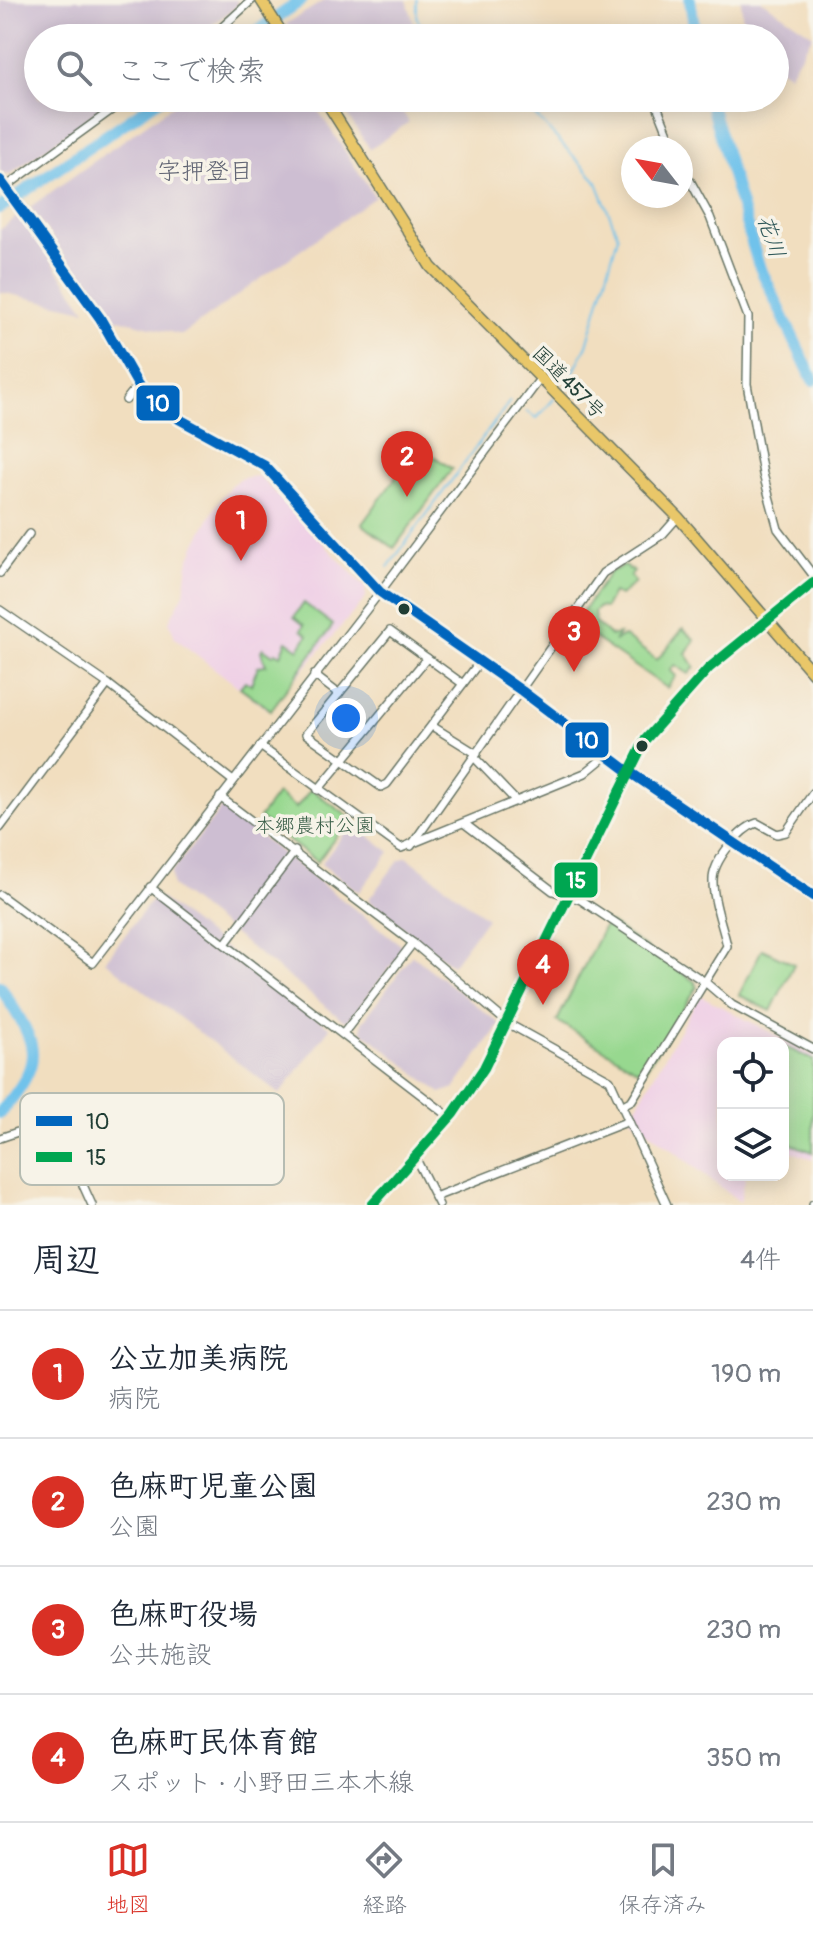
<!DOCTYPE html>
<html lang="ja">
<head>
<meta charset="utf-8">
<style>
	:root { --surface:#fff; --page:#f2f2f3; --text:#1f2937; --muted:#747a83; --line:#e0e1e3; --accent:#d93025 }
	body { margin:0; font-family:Pangolin,"Klee One",sans-serif; background:var(--page); color:var(--text) }
	.controls { position:absolute; right:24px; bottom:24px; display:grid; overflow:hidden; border-radius:16px; box-shadow:0 4px 20px #0003 }
	.controls button { width:72px; height:72px; display:grid; place-items:center; padding:0; border:0; border-bottom:2px solid var(--line); background:var(--surface); color:var(--text); font:40px sans-serif }
	.compass { position:absolute; left:621px; top:136px; width:72px; height:72px; border-radius:50%; background:var(--surface); box-shadow:0 4px 20px #0003; rotate:301deg }
	.you { position:absolute; left:346px; top:718px; width:28px; height:28px; margin:-20px; border:6px solid #fff; border-radius:50%; background:#1a73e8; box-shadow:0 0 0 12px #1a73e833 }
	.badge { display:grid; place-items:center; width:52px; height:52px; border-radius:50%; background:var(--accent); color:#fff; font-size:26px; font-weight:700 }
	.pin { position:absolute; translate:-50% -66px; filter:drop-shadow(0 2px 4px #0008) }
	.pin::after { content:''; position:absolute; top:42px; width:28px; height:24px; background:inherit; clip-path:polygon(0 0,100% 0,50% 100%) }
	.list { margin:0; padding:0; list-style:none }
	h2 { display:flex; justify-content:space-between; align-items:center; height:104px; margin:0; padding:0 32px; font-size:34px }
	h2 small { font-size:26px; font-weight:400; color:var(--muted) }
	.list li { display:grid; grid-template-columns:52px 1fr auto; gap:24px; align-items:center; box-sizing:border-box; height:128px; padding:0 32px; border-top:2px solid var(--line) }
	.list b { display:block; font-size:30px; white-space:nowrap }
	.list p { margin:0; font-size:26px; white-space:nowrap; color:var(--muted) }
	.list em { font-size:26px; font-style:normal; color:var(--muted) }
	.icon { flex:none; width:44px; height:44px; fill:none; stroke:currentColor; stroke-width:2; stroke-linecap:round; stroke-linejoin:round }
	.map { position:relative; flex:none; width:813px; height:1205px; overflow:hidden }
	.search { position:absolute; background:var(--surface); box-shadow:0 4px 20px #0003; left:24px; right:24px; top:24px; height:88px; display:flex; align-items:center; gap:20px; box-sizing:border-box; padding:0 28px; border-radius:44px; color:var(--muted); font-size:30px }
	.sheet { height:616px; background:var(--surface) }
	nav { display:flex; justify-content:space-around; align-items:center; box-sizing:border-box; height:112px; border-top:2px solid var(--line); background:var(--surface); font-size:22px; color:var(--muted) }
	nav a { display:grid; justify-items:center; gap:4px }
	nav .on { color:var(--accent) }
	.map>svg:first-child { display:block }
	.built { fill:#efd0e6 }
	.industrial { fill:#cdbed2 }
	.green { fill:#97d88f; stroke:#5b8a62; stroke-width:2 }
	.lines { fill:none; stroke-linecap:round; stroke-linejoin:round }
	.stream { stroke:#6fc2eb; stroke-width:2 }
	.river { stroke:#6fc2eb; stroke-width:12 }
	.minor-casing { stroke:#687565; stroke-width:10 }
	.major-casing { stroke:#687565; stroke-width:12 }
	.highway-casing { stroke:#687565; stroke-width:13 }
	.minor { stroke:#fff; stroke-width:7 }
	.major { stroke:#e9c769; stroke-width:9 }
	.highway { stroke:#e9c769; stroke-width:10 }
	.bus-1-casing { stroke:#f7f3e8; stroke-width:16 }
	.bus-2-casing { stroke:#f7f3e8; stroke-width:16 }
	.bus-1 { stroke:#0065bd; stroke-width:10 }
	.bus-2 { stroke:#00a651; stroke-width:10 }
	.bus-dot { fill:#1f3d34; stroke:#f7f3e8; stroke-width:3 }
	.labels { text-anchor:middle; stroke-width:7; stroke-linejoin:round; paint-order:stroke }
	.street-label { font-size:20px; fill:#1f3d34; stroke:#f7f3e8 }
	.park-label { font-size:20px; fill:#375c46; stroke:#f7f3e8 }
	.water-label { font-size:22px; font-style:italic; fill:#2f5859; stroke:#f7f3e8 }
	.quarter-label { font-size:24px; fill:#616574; stroke:#f7f3e8 }
	.key { fill:#f7f3e8; stroke:#b6bcb2; stroke-width:2 }
	.key-label { font-size:22px; fill:#1f3d34 }
	.line-badge { stroke:#f7f3e8; stroke-width:3 }
	.badge-label { font-size:22px; text-anchor:middle; font-weight:bold; fill:#fff }
</style>
</head>
<body>
<div class="map">
<svg width="813" height="1205" viewBox="0 0 813 1205">
	<rect width="100%" height="100%" fill="#f7f3e8"/>
	<filter id="ink" filterUnits="userSpaceOnUse"><feTurbulence type="fractalNoise" baseFrequency=".0125" numOctaves="2"/><feDisplacementMap in="SourceGraphic" scale="16" xChannelSelector="R" yChannelSelector="G"/><feConvolveMatrix kernelMatrix="1 2 1 2 8 2 1 2 1" color-interpolation-filters="sRGB"/></filter>
	<filter id="wash" filterUnits="userSpaceOnUse"><feTurbulence type="fractalNoise" baseFrequency=".006" numOctaves="4" result="noise"/><feDisplacementMap in="SourceGraphic" scale="32" xChannelSelector="R" yChannelSelector="G"/><feGaussianBlur stdDeviation="1.8" result="paint"/><feColorMatrix in="noise" values="0 0 0 0 0 0 0 0 0 0 0 0 0 0 0 0 0 1.4 0 .05"/><feComposite in="paint" operator="in"/></filter>
	<g filter="url(#wash)">
		<rect width="100%" height="100%" fill="#f1debf"/>
		<g class="built">
			<polygon points="259,476 365,587 366,598 268,710 175,638 169,621 184,593 188,563 196,543 217,504 231,485 242,478"/>
			<polygon points="700,995 813,1055 813,1160 783,1148 783,1043 723,1043 723,1175 746,1175 740,1202 630,1117"/>
		</g>
		<g class="industrial">
			<polygon points="0,0 237,0 237,6 194,38 38,38 38,98 115,98 9,175 0,172"/>
			<polygon points="325,0 407,0 418,38 296,38 286,24"/>
			<polygon points="741,0 761,0 813,35 789,74 775,65 775,38 744,38"/>
			<polygon points="183,98 310,98 375,197 182,335 107,316 30,207"/>
			<polygon points="336,98 394,98 409,122 370,149"/>
			<polygon points="19,215 86,310 0,292 0,230"/>
			<polygon points="222,807 405,948 348,1021 343,1020 172,886 171,873"/>
			<polygon points="352,823 390,852 359,892 321,864"/>
			<polygon points="407,857 487,918 452,965 368,900 399,860"/>
			<polygon points="160,898 330,1028 280,1094 105,961 152,900"/>
			<polygon points="412,955 500,1024 455,1088 441,1093 362,1031 362,1023"/>
		</g>
		<g class="green">
			<polygon points="413,454 435,457 452,469 394,548 362,524"/>
			<polygon points="623,566 634,571 630,576 635,582 620,596 613,593 605,608 599,607 594,612 595,623 610,636 619,634 614,641 624,636 657,660 683,629 695,640 686,653 695,667 689,674 675,665 670,670 676,676 667,688 574,624 610,572"/>
			<polygon points="304,603 333,625 271,710 240,687 245,681 251,685 258,666 266,665 261,651 263,648 273,655 276,652 281,655 287,641 299,649 308,635 301,630 304,625 294,617"/>
			<polygon points="311,789 350,818 317,862 259,818 277,794 296,808"/>
			<polygon points="610,923 695,982 697,987 643,1073 557,1021 603,928"/>
			<polygon points="762,949 794,964 771,1011 739,995"/>
			<polygon points="783,1046 813,1060 813,1152 783,1141"/>
		</g>
		<g class="lines">
			<g class="stream">
				<polyline points="417,0 417,18 428,38"/>
				<polyline points="514,98 529,109 596,180 618,236 587,345 566,387"/>
				<polyline points="526,411 537,418 554,399"/>
				<polyline points="388,567 510,401"/>
			</g>
			<g class="river">
				<polyline points="690,0 696,38"/>
				<polyline points="247,38 302,0"/>
				<polyline points="709,98 758,263 813,380"/>
				<polyline points="0,208 161,98"/>
				<path d="M 0,986 C 36,1045 49,1056 0,1113"/>
			</g>
		</g>
	</g>
	<g filter="url(#ink)">
		<g class="lines">
			<defs>
				<g id="minor">
					<polyline points="210,38 252,0"/>
					<polyline points="654,98 674,148"/>
					<polyline points="681,164 710,217 748,317 747,384 763,474 778,529 813,575"/>
					<polyline points="0,180 100,318 138,385 152,398 179,419 265,466 380,592 522,691 628,771 813,896"/>
					<polyline points="7,186 128,98"/>
					<polyline points="126,400 138,385"/>
					<polyline points="0,573 29,534"/>
					<polyline points="0,610 108,684 233,781"/>
					<polyline points="766,622 813,583"/>
					<polyline points="314,675 339,694"/>
					<polyline points="463,684 390,631 306,734 381,787 387,784 478,664"/>
					<polyline points="432,726 477,754"/>
					<polyline points="260,746 401,848 585,773 607,755"/>
					<polyline points="474,757 517,802"/>
					<polyline points="318,790 427,658"/>
					<polyline points="220,797 413,943 509,1024 610,1080 667,1205"/>
					<polyline points="465,824 553,891 581,900 705,982 732,1005 813,1049"/>
					<polyline points="0,828 108,684"/>
					<polyline points="411,846 603,573 663,534 678,517"/>
					<polyline points="150,887 450,1117"/>
					<polyline points="0,895 93,963 380,592 540,379"/>
					<polyline points="225,944 295,851"/>
					<polyline points="343,1034 413,943"/>
					<path d="M 623,1105 L 632,1100 L 727,946 C 723,926 713,903 713,882 C 712,862 739,829 757,823 L 777,834 L 786,832 L 813,793"/>
					<polyline points="0,1138 38,1125 48,1147 63,1141 92,1205"/>
					<polyline points="415,1157 439,1205"/>
					<polyline points="435,1197 629,1121"/>
					<polyline points="813,1205 813,1204"/>
				</g>
				<polyline id="major" points="372,1205 453,1114 484,1068 645,740 709,668 766,622"/>
				<g id="highway">
					<polyline points="261,0 285,38"/>
					<polyline points="324,98 431,267 678,517 813,673"/>
				</g>
			</defs>
			<use href="#minor" class="minor-casing"/>
			<use href="#major" class="major-casing"/>
			<use href="#highway" class="highway-casing"/>
			<use href="#minor" class="minor"/>
			<use href="#major" class="major"/>
			<use href="#highway" class="highway"/>
			<defs>
				<polyline id="bus-1" points="0,180 100,318 138,385 152,398 179,419 265,466 380,592 522,691 628,771 813,896"/>
				<polyline id="bus-2" points="372,1205 453,1114 484,1068 645,740 709,668 813,583"/>
			</defs>
			<use href="#bus-1" class="bus-1-casing"/>
			<use href="#bus-2" class="bus-2-casing"/>
			<use href="#bus-1" class="bus-1"/>
			<use href="#bus-2" class="bus-2"/>
		</g>
	</g>
	<g class="bus-dot">
		<circle cx="404" cy="609" r="7"/>
		<circle cx="642" cy="746" r="7"/>
	</g>
	<g class="labels">
		<g class="street-label">
			<text transform="translate(569 382) rotate(45)" y="7">国道457号</text>
		</g>
		<g class="park-label">
			<text x="315" y="832">本郷農村公園</text>
		</g>
		<g class="water-label">
			<text transform="translate(772 236) rotate(72)" y="8">花川</text>
		</g>
		<g class="quarter-label">
			<text x="205" y="179">字押登目</text>
		</g>
	</g>
	<rect x="20" y="1093" width="264" height="92" rx="12" class="key"/>
	<rect x="36" y="1116" width="36" height="10" fill="#0065bd"/>
	<rect x="36" y="1152" width="36" height="10" fill="#00a651"/>
	<g class="key-label">
		<text x="86" y="1129">10</text>
		<text x="86" y="1165">15</text>
	</g>
	<g class="line-badge">
		<rect x="135" y="384" width="46" height="38" rx="8" fill="#0065bd"/>
		<rect x="564" y="721" width="46" height="38" rx="8" fill="#0065bd"/>
		<rect x="553" y="861" width="46" height="38" rx="8" fill="#00a651"/>
	</g>
	<g class="badge-label">
		<text x="158" y="411">10</text>
		<text x="587" y="748">10</text>
		<text x="576" y="888">15</text>
	</g>
</svg>
<div class="controls">
<button><svg class="icon" aria-label="locate" viewBox="0 0 24 24"><circle cx="12" cy="12" r="6"/><path d="M12 2v4M12 18v4M2 12h4M18 12h4"/></svg></button>
<button><svg class="icon" aria-label="layers" viewBox="0 0 24 24"><path d="M12 4l9 5-9 5-9-5zM3 14l9 5 9-5"/></svg></button>
</div>
<svg class="compass" viewBox="-18 -18 36 36"><path d="M0-13l5 13h-10z" fill="#e53935"/><path d="M0 13l5-13h-10z" fill="#747a83"/></svg>
<div class="you"></div>
<div class="pin badge" style="left:241px;top:561px">1</div>
<div class="pin badge" style="left:407px;top:497px">2</div>
<div class="pin badge" style="left:574px;top:672px">3</div>
<div class="pin badge" style="left:543px;top:1005px">4</div>
<div class="search"><svg class="icon" aria-label="search" viewBox="0 0 24 24"><circle cx="10" cy="10" r="6"/><path d="M15 15l6 6"/></svg>ここで検索</div>
</div>
<section class="sheet">
<h2>周辺<small>4件</small></h2>
<ul class="list">
<li><span class="badge">1</span><div><b>公立加美病院</b><p>病院</p></div><em>190 m</em></li>
<li><span class="badge">2</span><div><b>色麻町児童公園</b><p>公園</p></div><em>230 m</em></li>
<li><span class="badge">3</span><div><b>色麻町役場</b><p>公共施設</p></div><em>230 m</em></li>
<li><span class="badge">4</span><div><b>色麻町民体育館</b><p>スポット · 小野田三本木線</p></div><em>350 m</em></li>
</ul>
</section>
<nav>
<a class="on"><svg class="icon" aria-label="map" viewBox="0 0 24 24"><path d="M3 6l6-2 6 2 6-2v14l-6 2-6-2-6 2zM9 4v14M15 6v14"/></svg>地図</a>
<a><svg class="icon" aria-label="directions" viewBox="0 0 24 24"><path d="M12 3l9 9-9 9-9-9zM9 14v-3h6M13 9l2 2-2 2"/></svg>経路</a>
<a><svg class="icon" aria-label="saved" viewBox="0 0 24 24"><path d="M7 4h10v16l-5-4-5 4z"/></svg>保存済み</a>
</nav>
</body>
</html>
